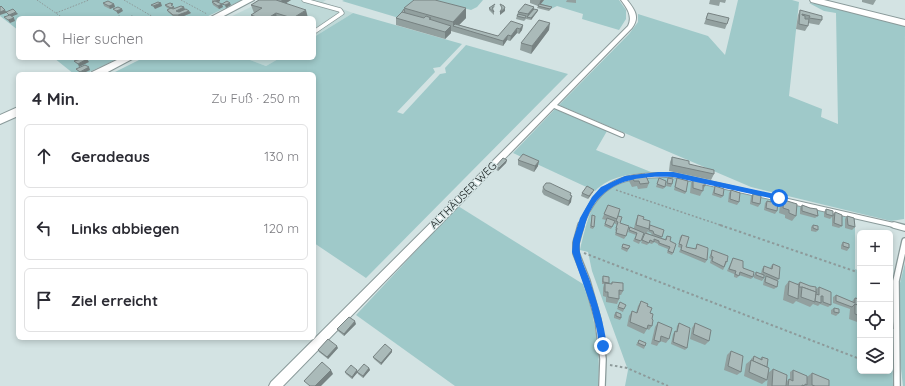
<!DOCTYPE html>
<html lang="de">
<head>
<meta charset="utf-8">
<style>
	:root { --surface:#fff; --page:#f7f7f7; --text:#2b2b33; --muted:#7c7c81; --line:#e1e1e2 }
	body { margin:0; font-family:Quicksand,sans-serif; background:var(--page); color:var(--text) }
	.controls { position:absolute; right:12px; bottom:12px; display:grid; overflow:hidden; border-radius:6px; box-shadow:0 2px 6px #0003 }
	.controls button { width:36px; height:36px; display:grid; place-items:center; padding:0; border:0; border-bottom:1px solid var(--line); background:var(--surface); color:var(--text); font:20px sans-serif }
	.stop { position:absolute; width:12px; height:12px; margin:-9px; border:3px solid #1a73e8; border-radius:50%; background:#fff }
	.stop.end { background:#1a73e8; border-color:#fff; box-shadow:0 1px 4px #0008 }
	.list { margin:0; padding:0; list-style:none }
	h2 { display:flex; justify-content:space-between; align-items:center; height:52px; margin:0; padding:0 16px; font-size:17px }
	h2 small { font-size:13px; font-weight:400; color:var(--muted) }
	.list li { display:grid; grid-template-columns:26px 1fr auto; gap:12px; align-items:center; box-sizing:border-box; height:64px; margin:0 8px 8px; padding:0 8px; border:1px solid var(--line); border-radius:6px }
	.list b { display:block; font-size:15px; white-space:nowrap }
	.list em { font-size:13px; font-style:normal; color:var(--muted) }
	.icon { flex:none; width:22px; height:22px; fill:none; stroke:currentColor; stroke-width:2; stroke-linecap:round; stroke-linejoin:round }
	.map { position:relative; flex:none; width:905px; height:386px; overflow:hidden }
	.search { position:absolute; background:var(--surface); box-shadow:0 2px 6px #0003; left:16px; top:16px; width:300px; height:44px; display:flex; align-items:center; gap:10px; box-sizing:border-box; padding:0 14px; border-radius:6px; color:var(--muted); font-size:15px }
	.panel { position:absolute; background:var(--surface); box-shadow:0 2px 6px #0003; left:16px; top:72px; width:300px; height:268px; border-radius:6px }
	.map>svg:first-child { display:block }
	.built { fill:#bfd9d8 }
	.green { fill:#9fc9c9 }
	.lines { fill:none; stroke-linecap:round; stroke-linejoin:round }
	.lane-far2-casing { stroke:#8a9a9a; stroke-width:5 }
	.lane-far1-casing { stroke:#8a9a9a; stroke-width:6 }
	.lane-casing { stroke:#8a9a9a; stroke-width:8 }
	.street-casing { stroke:#8a9a9a; stroke-width:2 }
	.secondary-casing { stroke:#8a9a9a; stroke-width:2 }
	.path-far2 { stroke:#8d9a9a; stroke-width:1; stroke-dasharray:1.5 1.5; stroke-linecap:butt }
	.path-far1 { stroke:#8d9a9a; stroke-width:1.5; stroke-dasharray:2 2; stroke-linecap:butt }
	.path { stroke:#8d9a9a; stroke-width:2; stroke-dasharray:2.5 2.5; stroke-linecap:butt }
	.lane-far2 { stroke:#fff; stroke-width:3.5 }
	.lane-far1 { stroke:#fff; stroke-width:4 }
	.lane { stroke:#fff; stroke-width:5.5 }
	.street { fill:#fff; fill-rule:evenodd }
	.secondary { fill:#fff; fill-rule:evenodd }
	.wall { fill:#92a09f; fill-rule:evenodd }
	.shaded-wall { fill:#778282 }
	.building { fill:#aabab9; stroke:#778282 }
	.route { fill:#1a73e8 }
	.labels { text-anchor:middle; stroke-width:3; stroke-linejoin:round; paint-order:stroke }
	.street-label { font-size:11px; fill:#131919; stroke:#d3e3e3 }
</style>
</head>
<body>
<div class="map">
<svg width="905" height="386" viewBox="0 0 905 386">
	<rect width="100%" height="100%" fill="#d3e3e3"/>
	<g class="built">
		<polygon points="265,0 326,0 323,2 353,13 314,37 314,18 228,18"/>
		<polygon points="245,58 280,58 266,66"/>
	</g>
	<g class="green">
		<polygon points="0,0 242,0 204,18 18,18 18,30 0,16"/>
		<polygon points="344,0 419,0 399,18 342,1"/>
		<polygon points="433,0 483,0 477,7 471,10"/>
		<polygon points="544,0 619,0 626,10 626,19 619,30 582,19 583,14 557,6 551,9 539,6"/>
		<polygon points="738,0 792,0 799,2 789,96 822,109 821,117 838,124 836,13 824,11 809,3 825,5 905,25 904,219 891,221 751,187 559,105 629,34 638,22 638,14 708,36 725,55"/>
		<polygon points="353,13 462,44 440,67 433,68 435,72 397,112 403,114 440,74 446,73 445,68 466,45 568,74 366,278 314,243 314,74 111,74 143,58 245,58 266,66 280,58 314,58 314,37"/>
		<polygon points="54,58 119,58 85,74 74,74"/>
		<path d="M 555,109 L 607,131 L 596,150 L 651,172 C 630,174 610,176 595,191 L 513,153 Z"/>
		<path d="M 660,176 L 688,181 L 688,180 L 855,219 L 855,269 L 860,271 L 860,371 L 890,371 L 890,281 L 891,281 L 891,326 L 893,386 L 625,386 L 628,370 L 592,271 L 588,252 L 580,250 C 593,194 599,181 660,176 Z"/>
		<path d="M 458,206 L 583,284 C 595,316 601,352 598,386 L 455,386 L 356,315 Z"/>
		<polygon points="905,263 905,386 903,386 900,360 899,287"/>
	</g>
	<g class="lines">
		<defs>
			<polyline id="lane-far2" points="304,0 340,10 342,13 314,32"/>
			<g id="lane-far1">
				<polyline points="552,105 622,135"/>
				<path d="M 581,226 C 598,179 627,174 673,175 L 898,226"/>
			</g>
			<g id="lane">
				<polyline points="581,225 576,243 576,253 587,281 598,320 603,359 602,386"/>
				<polyline points="894,225 905,228"/>
				<polyline points="897,386 896,281 905,241"/>
			</g>
			<path id="street" d="M 621,0 L 627,0 C 635,10 640,17 632,28 L 283,386 L 269,386 L 271,382 L 628,26 C 633,16 627,8 621,0 Z"/>
			<g id="secondary">
				<polygon points="243,0 254,0 220,18 209,18"/>
				<polygon points="810,0 824,0 905,20 905,26 811,2"/>
				<polygon points="121,58 134,58 104,74 91,74 92,72"/>
				<polygon points="18,107 18,116 0,124 0,115"/>
			</g>
		</defs>
		<use href="#lane-far2" class="lane-far2-casing"/>
		<use href="#lane-far1" class="lane-far1-casing"/>
		<use href="#lane" class="lane-casing"/>
		<use href="#street" class="street-casing"/>
		<use href="#secondary" class="secondary-casing"/>
		<g class="path-far2">
			<polyline points="37,0 63,18"/>
			<polyline points="124,0 155,18"/>
			<polyline points="181,0 207,14"/>
			<polyline points="56,13 89,0"/>
		</g>
		<polyline class="path-far1" points="616,190 723,226"/>
		<g class="path">
			<polyline points="720,225 860,273"/>
			<polyline points="584,253 860,359"/>
			<polyline points="610,365 627,368 668,386"/>
		</g>
		<use href="#lane-far2" class="lane-far2"/>
		<use href="#lane-far1" class="lane-far1"/>
		<use href="#lane" class="lane"/>
		<use href="#street" class="street"/>
		<use href="#secondary" class="secondary"/>
	</g>
	<g class="wall">
		<polygon points="212,0 220,0 220,1 218,3 223,7 219,9 213,5 212,2 213,2 212,2"/>
		<polygon points="259,0 291,0 286,3 308,18 252,18 251,15 254,13 251,5"/>
		<polygon points="530,0 544,0 541,4 552,7 551,9 549,11 537,8 538,6 530,3"/>
		<polygon points="567,0 576,0 576,3 566,2"/>
		<polygon points="710,0 726,0 725,3 720,2 719,6 709,4"/>
		<polygon points="862,0 876,0 873,5 862,2"/>
		<polygon points="103,3 114,4 115,7 110,9 104,6"/>
		<polygon points="165,5 174,7 175,8 184,7 185,9 189,11 191,13 179,18 174,17 168,12 167,10 169,9 166,7"/>
		<polygon points="495,6 493,9 494,12 494,15 489,10 489,8"/>
		<polygon points="534,7 534,9 538,10 537,12 531,20 526,19 524,21 516,19 518,12"/>
		<polygon points="404,8 466,8 466,18 459,25 498,36 523,25 522,30 519,34 517,33 510,41 507,40 503,46 451,31 451,33 445,39 396,25 396,18 402,13 402,12 404,9"/>
		<polygon points="800,10 822,20 819,25 808,23 808,26 805,31 796,29 798,15"/>
		<polygon points="708,13 727,24 725,29 704,24"/>
		<polygon points="549,30 531,54 520,50 521,43"/>
		<polygon points="672,157 689,164 714,174 711,180 669,171 670,162"/>
		<polygon points="507,160 506,163 498,171 495,169 495,167"/>
		<polygon points="518,160 538,166 534,172 518,165"/>
		<polygon points="631,176 649,183 647,188 638,189 637,186 632,187 629,181"/>
		<polygon points="659,178 665,187 663,189 656,187"/>
		<polygon points="668,178 672,184 671,187 666,186 667,180"/>
		<polygon points="677,178 686,192 685,194 674,190 676,180"/>
		<polygon points="693,178 705,186 700,196 690,193 691,183"/>
		<polygon points="715,186 723,196 721,198 712,195 714,188"/>
		<polygon points="543,187 570,195 571,202 568,206 544,195 542,192"/>
		<polygon points="731,190 739,202 737,205 728,202 729,193"/>
		<polygon points="593,192 588,199 581,196 582,193"/>
		<polygon points="753,194 760,204 758,207 750,204 751,196"/>
		<polygon points="772,200 777,211 775,214 764,210 765,203 767,201 770,202"/>
		<polygon points="784,200 796,216 792,221 785,218 785,215 779,213 780,205"/>
		<polygon points="608,205 618,216 620,223 626,236 624,239 615,235 616,231 615,230 617,225 614,223 611,229 604,226 606,220 602,219"/>
		<polygon points="802,205 810,208 818,216 815,218 800,214 800,208"/>
		<polygon points="826,209 833,215 835,212 842,226 839,228 832,226 832,217 830,219 824,217 824,212"/>
		<polygon points="592,215 594,227 593,229 590,228"/>
		<path d="M 638,215 L 643,219 L 649,229 L 662,237 L 661,238 L 665,239 L 667,236 L 670,241 L 673,253 L 672,255 L 667,253 L 668,249 L 658,245 L 658,244 L 654,242 L 652,244 L 649,243 L 647,245 L 641,243 L 645,233 L 644,233 L 639,244 L 633,241 L 636,235 L 628,232 L 629,229 L 634,228 L 636,220 ZM 649,229 L 648,232 L 651,233 L 652,235 L 647,233 Z"/>
		<polygon points="847,216 855,227 852,230 845,228 845,219"/>
		<polygon points="813,225 818,230 816,232 811,231 811,227"/>
		<polygon points="682,235 686,247 695,249 697,244 707,260 705,263 679,252 681,248 678,247 680,237"/>
		<polygon points="843,242 849,248 847,251 841,249 841,245"/>
		<polygon points="623,244 630,246 627,252 621,249"/>
		<polygon points="712,250 727,262 723,270 710,263 711,259 709,258 711,253"/>
		<polygon points="733,258 743,268 753,277 751,279 739,275 737,278 734,277 734,274 727,271 732,260"/>
		<polygon points="773,264 779,279 777,281 777,287 774,289 763,285 764,279 766,277 764,276 764,278 762,281 754,278 754,275 756,272 761,274 762,269 764,266 770,269 771,266"/>
		<polygon points="603,276 609,283 608,284 611,284 612,282 623,291 621,295 619,295 619,299 617,304 606,302 606,297 603,296 603,288 604,284 602,284 602,279"/>
		<polygon points="789,281 797,284 800,282 816,289 819,287 831,305 828,307 820,304 818,306 813,304 810,307 796,301 793,304 783,300 785,286"/>
		<polygon points="836,295 852,302 853,300 855,298 860,299 860,323 849,319 850,309 833,303 833,297"/>
		<polygon points="641,301 647,306 650,313 652,319 652,326 649,330 647,329 644,334 627,326 629,316 632,311 636,313 638,306"/>
		<polygon points="620,302 624,309 623,312 617,309"/>
		<polygon points="834,308 839,313 836,316 831,314 831,310"/>
		<polygon points="616,312 621,318 620,320 614,318 614,315"/>
		<polygon points="658,322 669,339 666,343 660,341 657,346 651,344 655,327"/>
		<polygon points="679,323 687,348 685,350 671,344 673,334 675,331 676,332 677,326"/>
		<polygon points="695,323 709,341 705,345 690,339 692,328"/>
		<polygon points="356,324 344,336 338,331 337,329"/>
		<polygon points="639,340 645,346 644,349 636,345"/>
		<polygon points="338,348 328,359 319,352 318,350"/>
		<polygon points="731,351 741,372 737,375 724,370 727,355"/>
		<polygon points="392,352 381,365 374,359 373,357"/>
		<polygon points="754,356 760,359 762,357 767,367 767,380 762,384 744,376 746,364 751,360 751,359"/>
		<polygon points="369,368 370,370 363,378 358,374 357,372 352,379 346,374 345,372 358,371"/>
		<polygon points="773,369 787,381 789,379 790,380 790,372 793,370 807,377 812,373 829,386 806,386 806,385 805,386 767,386 768,373"/>
	</g>
	<g class="shaded-wall">
		<polygon points="217,0 220,0 220,1 216,3 215,1"/>
		<polygon points="282,0 291,0 280,7 278,3"/>
		<polygon points="541,0 544,0 539,6 540,1"/>
		<polygon points="161,3 162,6 155,9 153,6"/>
		<polygon points="230,3 231,5 226,8 225,5"/>
		<polygon points="114,4 115,7 110,9 109,6"/>
		<polygon points="222,4 223,7 219,9 218,6"/>
		<polygon points="184,7 185,10 177,13 176,11"/>
		<polygon points="534,7 533,11 527,17 527,19 528,14"/>
		<polygon points="466,8 466,18 457,27 453,26 453,22"/>
		<polygon points="505,8 505,11 500,15 500,12"/>
		<polygon points="122,9 123,11 118,14 116,11"/>
		<polygon points="5,10 7,13 6,12 6,13 0,15 0,12"/>
		<polygon points="306,10 308,18 293,18"/>
		<polygon points="538,10 537,12 531,20 531,18"/>
		<polygon points="189,11 191,13 179,18 178,15"/>
		<polygon points="16,12 18,14 11,17 9,15"/>
		<polygon points="276,13 277,18 268,18"/>
		<polygon points="14,18 15,21 10,23 8,20"/>
		<polygon points="550,23 549,30 531,54 532,46"/>
		<polygon points="523,25 522,30 519,34 520,29"/>
		<polygon points="451,26 451,33 445,39 445,32"/>
		<polygon points="517,28 517,33 510,41 511,36"/>
		<polygon points="508,35 507,40 503,46 503,41"/>
		<polygon points="87,59 89,62 79,67 78,64"/>
		<polygon points="89,67 90,70 82,74 80,72"/>
		<polygon points="507,160 506,163 498,171 499,168"/>
		<polygon points="539,161 538,166 534,172 535,166"/>
		<polygon points="594,190 593,192 588,199 589,196"/>
		<polygon points="572,196 571,202 568,206 569,201"/>
		<polygon points="355,321 356,324 344,336 344,334"/>
		<polygon points="337,346 338,348 328,359 327,357"/>
		<polygon points="392,350 392,352 381,365 381,363"/>
		<polygon points="369,368 370,370 363,378 363,376"/>
		<polygon points="331,370 333,374 321,386 315,386"/>
		<polygon points="357,370 358,372 352,379 352,377"/>
	</g>
	<g class="building">
		<polygon points="259,0 276,0 306,10 293,18 292,18 276,13 268,18 259,18 251,15 262,8 251,5"/>
		<polygon points="414,0 435,0 466,8 453,22 404,8"/>
		<polygon points="108,1 114,4 109,6 103,3"/>
		<polygon points="215,1 222,4 218,6 212,2"/>
		<polygon points="227,1 230,3 225,5 222,4"/>
		<polygon points="158,2 161,3 153,6 151,5"/>
		<polygon points="170,3 173,4 171,5 174,7 171,8 173,9 181,6 184,7 176,11 179,12 186,9 189,11 178,15 173,15 167,10 171,8 165,5"/>
		<polygon points="495,4 492,8 494,12 489,8"/>
		<polygon points="500,4 504,6 505,8 500,12 502,8"/>
		<polygon points="525,4 534,7 528,14 518,12"/>
		<polygon points="539,4 552,7 550,9 538,6"/>
		<polygon points="1,6 5,10 0,12 0,7"/>
		<polygon points="118,7 122,9 116,11 113,9"/>
		<polygon points="13,9 16,12 9,15 6,12"/>
		<polygon points="404,9 405,13 402,12"/>
		<polygon points="534,9 538,10 531,18 527,17"/>
		<polygon points="800,10 822,16 822,20 809,18 810,16 802,14 802,15 805,16 805,19 809,19 808,26 799,24"/>
		<polygon points="402,12 424,18 426,16 431,18 429,19 451,26 445,32 396,18"/>
		<polygon points="708,13 729,18 727,24 706,19"/>
		<polygon points="518,14 526,16 525,18 517,16"/>
		<polygon points="10,15 14,18 8,20 4,17"/>
		<polygon points="119,16 124,18 115,18"/>
		<polygon points="132,16 135,18 127,18"/>
		<polygon points="539,20 550,23 532,46 521,43"/>
		<polygon points="511,21 523,25 520,29 517,28 511,36 508,35 503,41 453,26 455,24 498,36"/>
		<polygon points="85,58 87,59 78,64 74,61"/>
		<polygon points="85,65 89,67 80,72 76,69"/>
		<polygon points="523,154 539,161 535,166 518,160"/>
		<polygon points="672,157 689,161 689,164 714,170 714,174 672,165"/>
		<polygon points="503,158 507,160 499,168 495,167"/>
		<polygon points="645,174 649,183 640,184 639,181 634,181 631,176"/>
		<polygon points="659,178 666,181 665,187 657,184"/>
		<polygon points="668,178 673,179 672,184 667,183"/>
		<polygon points="677,178 688,181 686,192 675,187"/>
		<polygon points="693,178 705,181 705,186 703,185 703,191 693,188"/>
		<polygon points="546,183 550,183 571,193 570,195 572,196 569,201 545,190 543,187"/>
		<polygon points="587,186 594,190 589,196 582,193"/>
		<polygon points="715,186 724,189 723,196 714,193"/>
		<polygon points="731,190 740,193 739,202 730,199"/>
		<polygon points="753,194 761,196 760,204 752,202"/>
		<polygon points="772,200 778,202 777,211 766,208 767,201 771,202"/>
		<polygon points="784,200 797,204 796,216 789,213 789,210 783,208"/>
		<polygon points="608,205 620,209 617,219 604,214"/>
		<polygon points="802,205 810,208 817,209 818,216 802,211"/>
		<polygon points="826,209 833,211 833,216 826,214"/>
		<polygon points="835,212 842,215 842,226 834,223"/>
		<polygon points="592,215 595,216 594,227 591,226"/>
		<polygon points="638,215 644,217 643,219 650,221 649,229 636,225"/>
		<polygon points="618,216 622,217 620,223 629,226 626,236 616,233 617,228 616,228 618,222 616,221"/>
		<polygon points="847,216 854,218 855,227 848,225"/>
		<polygon points="607,218 615,221 612,227 605,224"/>
		<polygon points="650,225 664,230 662,237 654,234 653,231 649,230"/>
		<polygon points="813,225 818,226 818,230 813,228"/>
		<polygon points="630,227 644,233 641,241 635,239 637,233 629,230"/>
		<polygon points="645,233 666,240 667,236 671,237 670,241 676,244 673,253 668,251 670,247 659,243 659,241 654,239 654,242 650,240 649,243 642,240"/>
		<polygon points="682,235 689,237 686,247 696,249 697,244 708,248 707,260 681,250 682,245 679,244"/>
		<polygon points="843,242 849,244 849,248 843,246"/>
		<polygon points="623,244 630,246 628,249 622,247"/>
		<polygon points="712,250 728,256 727,262 726,261 724,267 712,261 713,257 711,256"/>
		<polygon points="733,258 743,261 743,268 754,272 753,277 740,272 739,276 735,274 736,271 729,269"/>
		<polygon points="773,264 780,267 779,279 763,272 764,266 772,269"/>
		<polygon points="756,272 764,275 764,278 756,275"/>
		<polygon points="603,276 609,277 609,283 603,282"/>
		<polygon points="766,276 778,281 777,287 765,282"/>
		<polygon points="789,281 799,285 798,299 788,295"/>
		<polygon points="612,282 623,283 623,291 619,290 619,299 608,297 608,292 605,292 605,283 612,284"/>
		<polygon points="800,282 810,286 816,287 816,293 816,292 802,287 799,287"/>
		<polygon points="802,287 816,292 815,302 801,297"/>
		<polygon points="819,287 831,292 831,305 823,302 823,296 821,296 821,303 815,301 816,294 819,295"/>
		<polygon points="836,295 855,303 855,298 860,299 860,306 855,304 852,307 836,301"/>
		<polygon points="641,301 648,304 647,306 652,308 650,313 653,314 652,319 653,320 652,326 648,325 647,329 630,322 632,311 637,313"/>
		<polygon points="620,302 626,305 624,309 618,307"/>
		<polygon points="855,304 860,306 860,316 855,314"/>
		<polygon points="834,308 839,309 839,313 834,312"/>
		<polygon points="616,312 621,314 621,318 616,316"/>
		<polygon points="890,313 892,314 893,329 890,327"/>
		<polygon points="349,317 355,321 344,334 337,329"/>
		<polygon points="658,322 672,328 669,339 661,336 660,342 654,340"/>
		<polygon points="679,323 690,328 687,348 673,342 675,331 677,332"/>
		<polygon points="695,323 711,330 709,341 693,334"/>
		<polygon points="328,339 337,346 327,357 318,350"/>
		<polygon points="639,340 646,343 645,346 638,343"/>
		<polygon points="385,344 392,350 381,363 373,357"/>
		<polygon points="731,351 743,356 741,372 728,366"/>
		<polygon points="754,356 762,360 762,357 768,359 767,367 753,361"/>
		<polygon points="751,360 769,368 767,380 749,372"/>
		<polygon points="322,362 331,370 315,386 310,386 304,381"/>
		<polygon points="364,364 369,368 363,376 357,372"/>
		<polygon points="351,365 357,370 352,377 345,372"/>
		<polygon points="773,369 787,375 786,386 772,386"/>
		<polygon points="793,370 807,376 807,385 805,384 805,386 802,385 802,386 788,386 789,379 793,381"/>
		<polygon points="812,373 829,380 829,386 815,386 812,385"/>
	</g>
	<path class="route" d="M 658,172 L 673,172 L 779,195 L 782,198 L 779,200 L 673,177 C 633,175 597,182 585,225 C 583,233 578,243 580,252 C 581,261 587,272 590,281 C 597,302 604,323 607,346 L 603,350 L 599,346 L 597,331 L 591,306 L 572,252 L 573,240 L 580,218 L 592,197 L 601,187 L 625,176 Z"/>
	<g class="labels">
		<g class="street-label">
			<text transform="translate(463 195) rotate(-45)" y="4">ALTHÄUSER WEG</text>
		</g>
	</g>
</svg>
<div class="controls">
<button>+</button>
<button>−</button>
<button><svg class="icon" aria-label="locate" viewBox="0 0 24 24"><circle cx="12" cy="12" r="6"/><path d="M12 2v4M12 18v4M2 12h4M18 12h4"/></svg></button>
<button><svg class="icon" aria-label="layers" viewBox="0 0 24 24"><path d="M12 4l9 5-9 5-9-5zM3 14l9 5 9-5"/></svg></button>
</div>
<div class="stop" style="left:779px;top:198px"></div>
<div class="stop end" style="left:603px;top:346px"></div>
<div class="search"><svg class="icon" aria-label="search" viewBox="0 0 24 24"><circle cx="10" cy="10" r="6"/><path d="M15 15l6 6"/></svg>Hier suchen</div>
<section class="panel">
<h2>4 Min.<small>Zu Fuß · 250 m</small></h2>
<ul class="list">
<li><svg class="icon" aria-label="ahead" viewBox="0 0 24 24"><path d="M12 20V5M6 11l6-6 6 6"/></svg><div><b>Geradeaus</b></div><em>130 m</em></li>
<li><svg class="icon" aria-label="left" viewBox="0 0 24 24"><path d="M17 20v-9H6M10 6l-5 5 5 5"/></svg><div><b>Links abbiegen</b></div><em>120 m</em></li>
<li><svg class="icon" aria-label="arrive" viewBox="0 0 24 24"><path d="M6 21V4h12l-3 4 3 4H6"/></svg><div><b>Ziel erreicht</b></div></li>
</ul>
</section>
</div>
</body>
</html>
